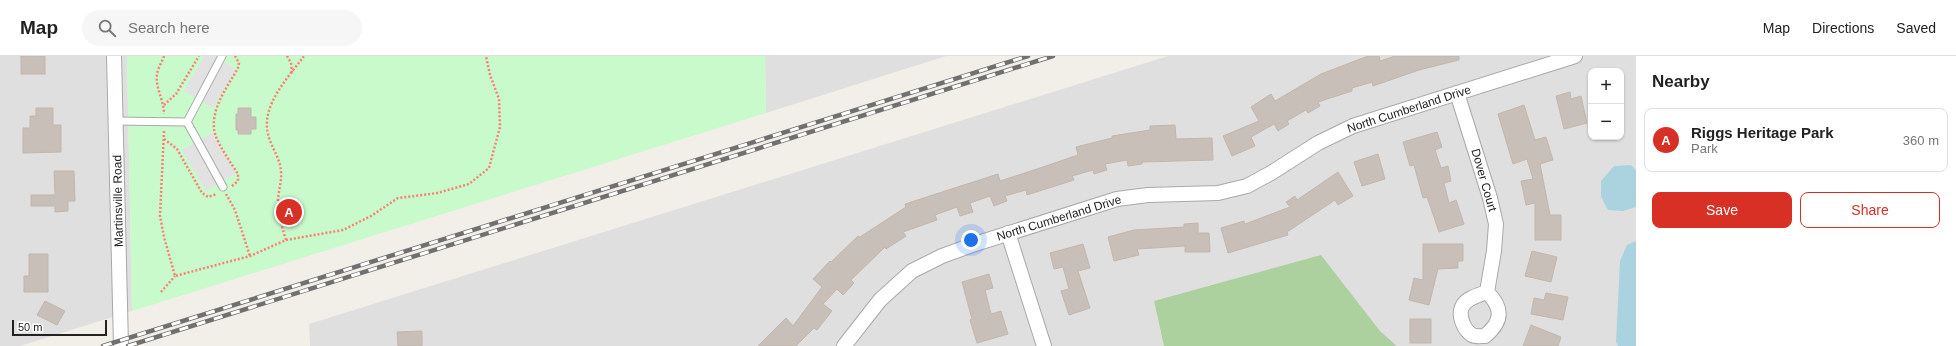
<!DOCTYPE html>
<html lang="en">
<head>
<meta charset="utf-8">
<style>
	:root { --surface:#fff; --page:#f6f6f6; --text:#222; --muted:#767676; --line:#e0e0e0; --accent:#d93025 }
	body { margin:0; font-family:Helvetica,sans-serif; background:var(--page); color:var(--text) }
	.controls { position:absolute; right:12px; top:12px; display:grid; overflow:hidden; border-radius:8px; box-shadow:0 1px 3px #0004 }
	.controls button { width:36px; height:36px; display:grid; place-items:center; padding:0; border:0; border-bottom:1px solid var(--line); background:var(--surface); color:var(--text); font:20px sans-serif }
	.scale { position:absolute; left:12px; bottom:10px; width:95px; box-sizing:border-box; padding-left:4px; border:2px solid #222; border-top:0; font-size:11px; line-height:14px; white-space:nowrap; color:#222; -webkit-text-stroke:3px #fff; paint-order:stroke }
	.you { position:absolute; left:971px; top:184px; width:14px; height:14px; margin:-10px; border:3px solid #fff; border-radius:50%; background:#1a73e8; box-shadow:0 0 0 6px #1a73e833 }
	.badge { display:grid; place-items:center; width:26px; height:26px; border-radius:50%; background:var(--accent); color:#fff; font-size:13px; font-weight:700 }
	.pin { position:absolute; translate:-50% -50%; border:2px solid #fff; box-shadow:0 1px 4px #0006 }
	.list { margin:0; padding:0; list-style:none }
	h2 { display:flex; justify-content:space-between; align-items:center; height:52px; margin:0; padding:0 16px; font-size:17px }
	h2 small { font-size:13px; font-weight:400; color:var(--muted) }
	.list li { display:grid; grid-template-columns:26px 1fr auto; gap:12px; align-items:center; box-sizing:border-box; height:64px; margin:0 8px 8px; padding:0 8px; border:1px solid var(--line); border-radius:8px }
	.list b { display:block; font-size:15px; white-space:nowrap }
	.list p { margin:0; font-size:13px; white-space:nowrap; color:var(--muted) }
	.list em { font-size:13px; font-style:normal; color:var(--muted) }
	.actions { display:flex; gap:8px; padding:12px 16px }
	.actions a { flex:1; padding:9px 0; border:1px solid var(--accent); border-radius:8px; text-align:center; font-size:14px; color:var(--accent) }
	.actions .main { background:var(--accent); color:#fff }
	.icon { flex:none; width:22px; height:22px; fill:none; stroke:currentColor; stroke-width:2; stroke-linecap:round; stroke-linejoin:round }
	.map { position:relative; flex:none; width:1636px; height:290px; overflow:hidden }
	header { display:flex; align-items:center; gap:24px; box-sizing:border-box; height:56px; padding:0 20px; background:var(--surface); border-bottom:1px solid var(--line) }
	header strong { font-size:19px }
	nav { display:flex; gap:22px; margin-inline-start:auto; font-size:14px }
	.search { width:280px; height:36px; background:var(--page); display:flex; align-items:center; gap:10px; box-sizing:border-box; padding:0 14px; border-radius:22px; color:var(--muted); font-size:15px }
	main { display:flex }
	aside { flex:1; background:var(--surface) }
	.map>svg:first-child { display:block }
	.residential { fill:#e0dfdf; fill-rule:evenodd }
	.forest { fill:#add19e }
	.park { fill:#c8facc }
	.parking { fill:#e2e2e2 }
	.water { fill:#aad3df }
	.building { fill:#c7bfb8; stroke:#c4b6ab }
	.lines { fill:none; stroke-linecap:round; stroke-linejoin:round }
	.service-casing { stroke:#a9a9a9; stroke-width:9 }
	.minor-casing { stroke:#a9a9a9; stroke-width:16 }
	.path { stroke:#fa8072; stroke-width:2.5; stroke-dasharray:2 2; stroke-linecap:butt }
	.service { stroke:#fff; stroke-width:7 }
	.minor { stroke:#fff; stroke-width:14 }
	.rail-casing { stroke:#707070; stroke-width:4.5 }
	.rail { stroke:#fff; stroke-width:3; stroke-dasharray:9; stroke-linecap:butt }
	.labels { text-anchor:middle; stroke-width:3; stroke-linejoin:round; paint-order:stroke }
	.street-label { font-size:12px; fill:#222; stroke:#fff }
</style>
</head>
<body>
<header>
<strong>Map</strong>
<div class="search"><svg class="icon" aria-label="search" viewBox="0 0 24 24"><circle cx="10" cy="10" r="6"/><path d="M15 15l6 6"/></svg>Search here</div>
<nav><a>Map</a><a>Directions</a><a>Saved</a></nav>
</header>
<main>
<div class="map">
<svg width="1636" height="290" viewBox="0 0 1636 290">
	<rect width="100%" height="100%" fill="#f2efe9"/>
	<g class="residential">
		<polygon points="0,0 127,0 132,255 20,290 0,290"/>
		<polygon points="765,0 946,0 766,57"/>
		<path d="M 1168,0 L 1636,0 L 1636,290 L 1397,290 L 1380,275 L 1154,245 L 1164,290 L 310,290 L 309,268 ZM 1591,15 L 1621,15 L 1621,81 L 1591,81 Z"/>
	</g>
	<polygon class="forest" points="1321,199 1380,275 1397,290 1164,290 1154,245"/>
	<polygon class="park" points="127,0 765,0 766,57 132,255"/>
	<g class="parking">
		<polygon points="204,0 213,0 236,13 213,52 184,35"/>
		<polygon points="212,77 236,117 206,135 182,94"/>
	</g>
	<g class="water">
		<polygon points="1631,109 1636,114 1636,151 1623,155 1608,154 1601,141 1601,125 1614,110"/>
		<polygon points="1636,185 1636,290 1618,290 1616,286 1620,205 1627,189"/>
	</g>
	<g class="building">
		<rect x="21" y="0" width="24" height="18"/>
		<polygon points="1368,0 1379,0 1380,5 1395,0 1459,0 1459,4 1419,14 1373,30 1372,26 1352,32 1352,35 1318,46 1320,50 1308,57 1306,54 1287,65 1289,68 1278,75 1274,68 1251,81 1255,90 1232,100 1223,80 1259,65 1251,51 1271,38 1275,45 1321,18"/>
		<polygon points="1570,36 1571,43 1581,40 1587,67 1564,73 1556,40"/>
		<polygon points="1524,49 1535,84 1546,81 1553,104 1540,108 1550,159 1561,159 1561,184 1535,184 1535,147 1526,149 1521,125 1533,123 1527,103 1513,108 1498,58"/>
		<polygon points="36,52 53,52 53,69 61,69 61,96 23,97 23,72 30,72 30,60 36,60"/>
		<polygon points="238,52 251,52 251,61 256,61 256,73 251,73 251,78 238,78 238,74 236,74 236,58 238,58"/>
		<polygon points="1175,69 1176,83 1212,82 1213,104 1142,106 1142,108 1128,110 1127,104 1105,108 1107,114 1094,118 1093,114 1072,120 1074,124 1027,139 1026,134 1005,140 1007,145 994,150 990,140 970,147 973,156 960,160 957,151 935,159 937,164 903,176 906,180 886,193 885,191 851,224 854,227 843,239 837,233 823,248 832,255 817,274 814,272 796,290 758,290 786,262 793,270 822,231 813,223 830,205 831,206 858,180 860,181 906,151 905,148 998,118 1000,125 1043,111 1078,99 1076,91 1112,82 1112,80 1150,74 1150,70"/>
		<polygon points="1437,76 1442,91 1435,94 1441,112 1448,110 1451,125 1444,127 1449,147 1456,144 1464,168 1439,176 1427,141 1423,142 1414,109 1410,110 1403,86"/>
		<polygon points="1378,98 1385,123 1362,130 1354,106"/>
		<polygon points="54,115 74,115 75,145 68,145 68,155 55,156 55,150 31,150 31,139 55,139"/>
		<polygon points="1338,116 1353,140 1338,149 1335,144 1287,176 1288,179 1228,197 1221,172 1244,165 1245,168 1290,151 1286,146 1295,140 1297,144"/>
		<polygon points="1198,167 1198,177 1209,177 1210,196 1185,196 1185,190 1137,193 1139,199 1114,205 1108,181 1134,174 1184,171 1184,168"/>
		<polygon points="1083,188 1090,212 1078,215 1090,252 1069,259 1061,235 1069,233 1063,211 1054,213 1050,197"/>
		<polygon points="1423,188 1463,188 1463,205 1458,205 1458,212 1438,213 1429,249 1409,244 1414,222 1423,224"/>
		<polygon points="1532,195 1557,201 1551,226 1525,220"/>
		<polygon points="29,198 48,198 48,236 24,236 24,220 29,220"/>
		<polygon points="989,218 993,232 985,234 991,258 1001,255 1008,278 977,287 970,264 972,263 962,226"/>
		<polygon points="1546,237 1568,241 1563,264 1531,258 1534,242 1544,244"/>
		<polygon points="45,245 65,255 57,269 37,259"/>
		<rect x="1410" y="263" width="21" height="24"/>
		<polygon points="1531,269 1561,281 1558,290 1523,290"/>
		<polygon points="422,275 422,290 398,290 397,276"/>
	</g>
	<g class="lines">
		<defs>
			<g id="service">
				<polyline points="222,0 187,66 223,131"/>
				<polyline points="116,65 187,66"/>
			</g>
			<g id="minor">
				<polyline points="114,0 121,290"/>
				<path d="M 1457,37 L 1490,142 L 1496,168 L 1494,195 L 1487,236 C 1503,252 1503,265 1485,280 C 1481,280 1476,281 1472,279 C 1464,274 1458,260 1462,251 C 1466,242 1479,239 1487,236"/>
				<polyline points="1008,177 1044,290"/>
				<polyline points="844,290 880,244 912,215 942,200 975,188 1117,143 1148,139 1218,137 1247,130 1271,117 1318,87 1353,70 1575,0"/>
			</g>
		</defs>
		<use href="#service" class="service-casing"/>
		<use href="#minor" class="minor-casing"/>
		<g class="path">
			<path d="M 164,0 C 162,6 158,12 157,18 C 155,32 164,44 164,58"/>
			<polyline points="287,0 291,7 292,17"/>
			<polyline points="164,49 176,38 199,0"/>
			<polyline points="164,75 160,160 164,181 175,220 250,200 286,184 343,174 371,160 398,142 437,137 469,128 489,112 500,71 499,43 490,19 486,0"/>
			<polyline points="164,83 177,93 202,137 208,141 217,138"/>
			<path d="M 232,130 L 238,125 L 238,118 C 231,107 219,90 215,78 C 209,54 227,32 238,12 L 239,7 L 235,0"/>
			<polyline points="226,138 235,154 250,200"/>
			<path d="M 286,184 C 282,171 278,159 278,146 C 278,135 282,126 281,115 C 280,102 271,91 268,78 C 261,49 288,22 304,0"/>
			<polyline points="161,236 175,220"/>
		</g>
		<use href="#service" class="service"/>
		<use href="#minor" class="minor"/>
		<defs>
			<g id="rail">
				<polyline points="103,290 1028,0"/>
				<polyline points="128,290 1053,0"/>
			</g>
		</defs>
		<use href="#rail" class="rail-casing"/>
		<use href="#rail" class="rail"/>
	</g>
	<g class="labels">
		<g class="street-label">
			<text transform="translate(1409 53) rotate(-18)" y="4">North Cumberland Drive</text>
			<text transform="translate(1484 124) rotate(74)" y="4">Dover Court</text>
			<text transform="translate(118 145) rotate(-91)" y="4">Martinsville Road</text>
			<text transform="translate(1059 162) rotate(-17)" y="4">North Cumberland Drive</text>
		</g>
	</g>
</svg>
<div class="controls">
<button>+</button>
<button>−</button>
</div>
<div class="scale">50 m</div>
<div class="you"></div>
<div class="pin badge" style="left:289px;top:156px">A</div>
</div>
<aside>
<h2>Nearby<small></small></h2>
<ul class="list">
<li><span class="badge">A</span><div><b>Riggs Heritage Park</b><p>Park</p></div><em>360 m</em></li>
</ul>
<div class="actions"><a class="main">Save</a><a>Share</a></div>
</aside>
</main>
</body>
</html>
